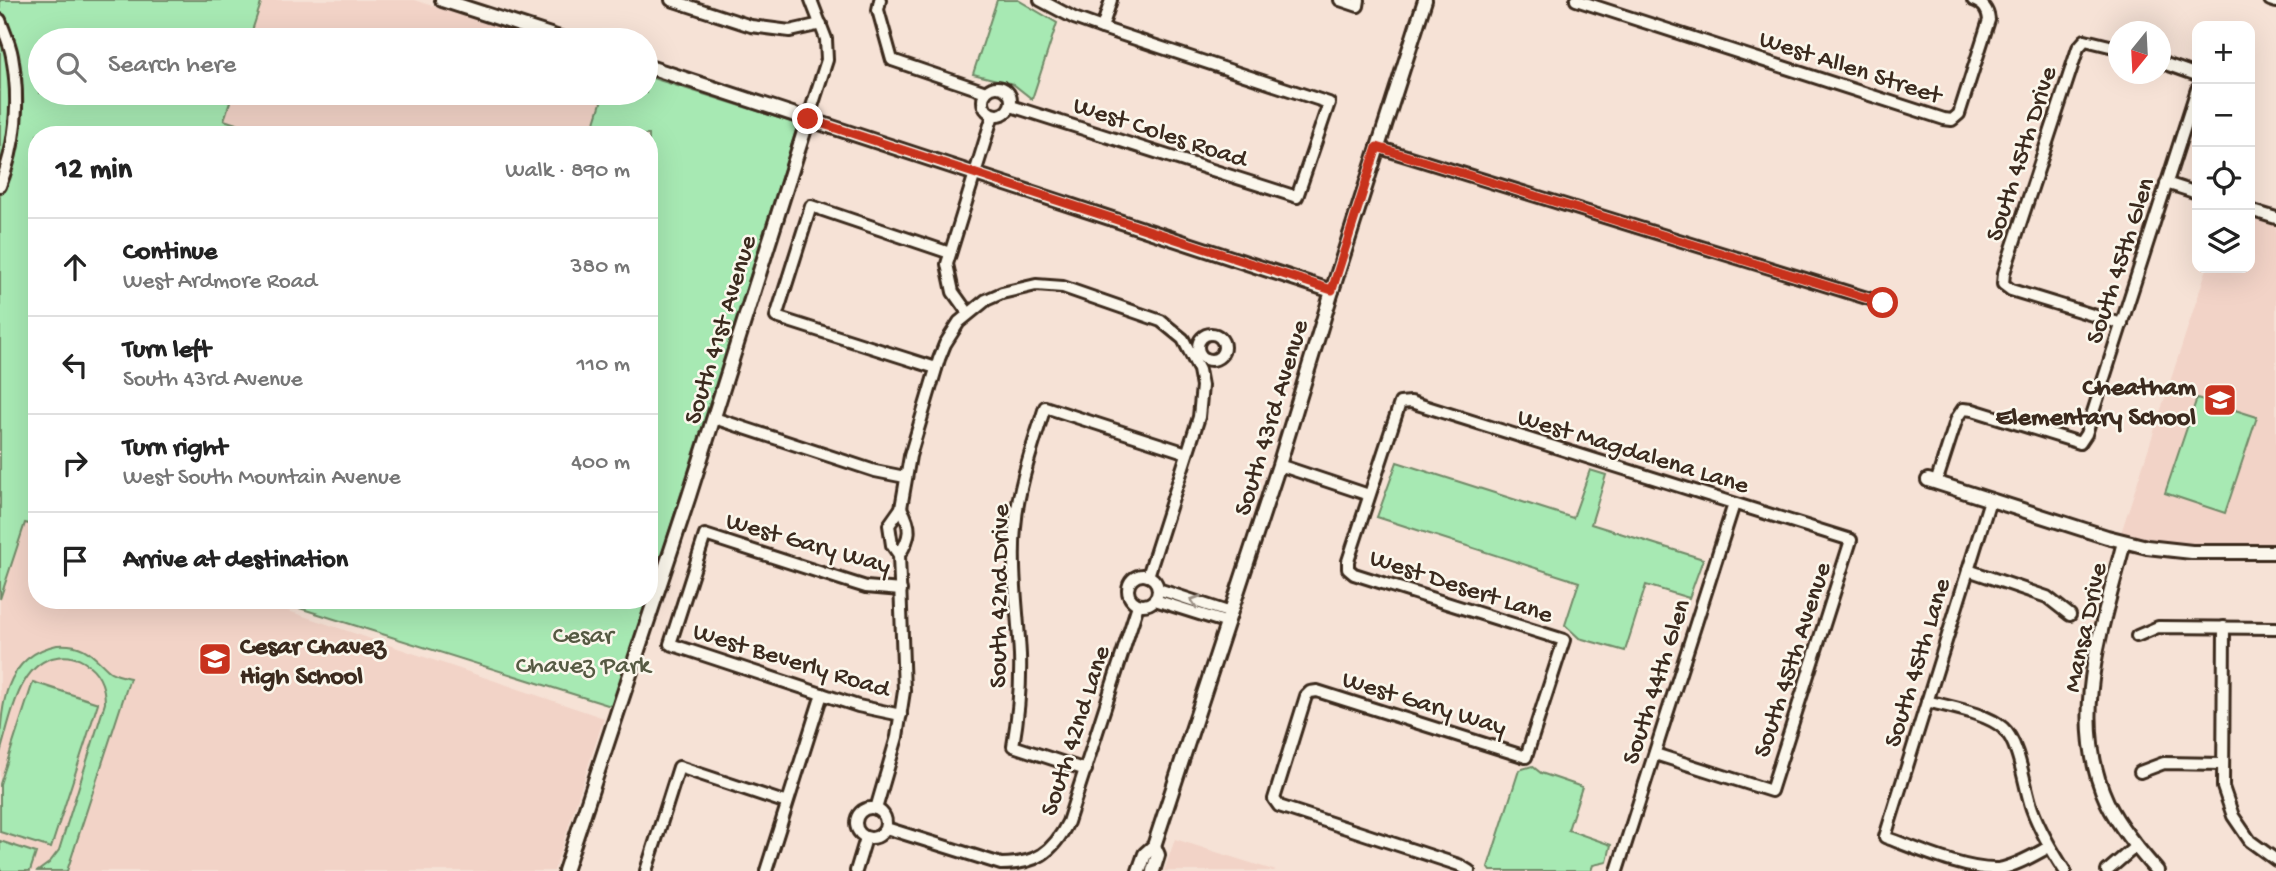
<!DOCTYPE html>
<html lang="en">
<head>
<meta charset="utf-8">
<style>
	:root { --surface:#fff; --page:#f6f6f6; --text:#222; --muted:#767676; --line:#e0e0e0 }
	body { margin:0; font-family:"Gochi Hand",sans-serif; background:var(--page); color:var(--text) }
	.controls { position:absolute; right:21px; top:21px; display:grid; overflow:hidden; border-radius:14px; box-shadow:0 7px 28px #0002 }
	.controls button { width:63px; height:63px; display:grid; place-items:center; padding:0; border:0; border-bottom:2px solid var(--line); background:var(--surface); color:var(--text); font:35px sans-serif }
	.compass { position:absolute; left:2108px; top:21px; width:63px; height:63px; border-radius:50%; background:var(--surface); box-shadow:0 7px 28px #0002; rotate:198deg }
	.stop { position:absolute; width:21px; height:21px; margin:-16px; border:5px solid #c8321e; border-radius:50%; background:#fff }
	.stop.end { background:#c8321e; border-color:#fff; box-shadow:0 2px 7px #0008 }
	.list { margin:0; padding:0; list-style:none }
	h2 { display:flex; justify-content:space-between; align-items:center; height:91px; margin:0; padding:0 28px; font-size:30px }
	h2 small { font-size:23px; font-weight:400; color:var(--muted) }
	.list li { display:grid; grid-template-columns:46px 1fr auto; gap:21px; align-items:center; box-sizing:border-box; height:98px; padding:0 28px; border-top:2px solid var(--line) }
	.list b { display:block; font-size:26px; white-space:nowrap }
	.list p { margin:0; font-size:23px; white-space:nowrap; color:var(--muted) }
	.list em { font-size:23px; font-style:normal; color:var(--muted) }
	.icon { flex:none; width:38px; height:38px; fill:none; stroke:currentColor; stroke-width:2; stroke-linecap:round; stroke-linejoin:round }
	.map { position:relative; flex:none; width:2276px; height:871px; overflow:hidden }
	.search { position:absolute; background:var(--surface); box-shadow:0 7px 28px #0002; left:28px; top:28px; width:630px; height:77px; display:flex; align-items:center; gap:18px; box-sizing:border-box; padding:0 24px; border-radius:38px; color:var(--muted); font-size:26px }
	.panel { position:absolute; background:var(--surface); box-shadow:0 7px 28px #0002; left:28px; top:126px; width:630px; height:483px; border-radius:28px }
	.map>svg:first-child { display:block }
	.built { fill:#f2d3c7 }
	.green { fill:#a7e9b3; stroke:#718a68; stroke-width:2 }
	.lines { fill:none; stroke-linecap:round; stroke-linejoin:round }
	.minor-casing { stroke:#3b2a1e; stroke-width:16 }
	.tertiary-casing { stroke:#3b2a1e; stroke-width:18 }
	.minor { stroke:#fbf7ec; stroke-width:10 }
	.tertiary { stroke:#fbf7ec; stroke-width:12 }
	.oneway { stroke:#9b9085 }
	.route { stroke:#c8321e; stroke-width:9 }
	.labels { text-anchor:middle; stroke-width:5; stroke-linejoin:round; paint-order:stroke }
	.street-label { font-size:26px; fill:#3b2a1e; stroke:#fbf7ec }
	.poi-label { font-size:26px; font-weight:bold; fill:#3b2a1e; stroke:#fbf7ec; text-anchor:end }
	.park-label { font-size:26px; fill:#565a43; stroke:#fbf7ec }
</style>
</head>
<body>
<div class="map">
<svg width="2276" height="871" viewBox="0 0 2276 871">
	<rect width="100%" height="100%" fill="#f6e2d6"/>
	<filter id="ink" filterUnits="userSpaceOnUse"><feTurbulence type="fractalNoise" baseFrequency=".0143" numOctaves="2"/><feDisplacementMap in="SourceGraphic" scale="14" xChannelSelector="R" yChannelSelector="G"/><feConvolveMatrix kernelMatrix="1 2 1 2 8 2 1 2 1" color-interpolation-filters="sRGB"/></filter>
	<g filter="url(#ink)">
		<g class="built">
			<polygon points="262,0 414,0 537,40 249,40"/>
			<polygon points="233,93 604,93 591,135 270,135 224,120"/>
			<polygon points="2250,218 2276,226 2276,546 2176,543 2121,533 2207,268 2250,268"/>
			<polygon points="25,522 37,526 37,600 256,600 604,718 554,871 0,871 0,599"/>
			<polygon points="1175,839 1276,871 1164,871"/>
		</g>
		<g class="green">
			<polygon points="0,0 262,0 249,40 40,40 40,93 233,93 224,120 270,135 37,135 37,526 25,523 0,599"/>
			<polygon points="997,0 1018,0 1057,23 1032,99 1013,84 973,74"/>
			<polygon points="646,76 798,124 649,595 649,135 591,135 604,93 646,93"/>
			<polygon points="2197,398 2257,417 2225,513 2165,493"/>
			<polygon points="1397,462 1573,518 1590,470 1606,475 1591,524 1703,559 1689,598 1646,585 1625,651 1579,638 1565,625 1579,582 1377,517"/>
			<polygon points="274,600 648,600 614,707"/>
			<path d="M 57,645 C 84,643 91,654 108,670 C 113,675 124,676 130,678 L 67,871 L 38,871 L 49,863 L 59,850 L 105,703 C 105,686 99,671 84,662 C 74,656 63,655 52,658 C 17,668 10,722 0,753 C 0,708 4,656 57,645 Z"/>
			<polygon points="33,682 98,703 51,848 0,832 0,784"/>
			<polygon points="1532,766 1541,773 1582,787 1568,830 1611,845 1607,862 1593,865 1591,871 1491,871 1488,867 1519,770"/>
			<polygon points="0,841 36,853 30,871 0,871"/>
		</g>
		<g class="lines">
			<defs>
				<g id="minor">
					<polyline points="671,0 751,26 790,31 821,24"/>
					<polyline points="880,0 878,10 892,60 986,92"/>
					<polyline points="1340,0 1358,6 1359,0"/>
					<path d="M 1576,0 L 1944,119 L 1952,120 L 1959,114 L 1989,20 C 1988,10 1984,4 1973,0"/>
					<polyline points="2270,0 2276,2"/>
					<path d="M 0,20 C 4,31 10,44 12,56 C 20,100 16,145 0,186"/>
					<polyline points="1102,28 1111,0"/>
					<polyline points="2118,48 2085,40 2078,48 2004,273 2003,284 2011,290 2122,324"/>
					<polyline points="2160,62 2197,75"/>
					<circle cx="997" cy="101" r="14"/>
					<polyline points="1011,106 1297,197 1329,103 1102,28 1074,18 1040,0"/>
					<polyline points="808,119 827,60 826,39 811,0"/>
					<polyline points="1377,147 1883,303"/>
					<polyline points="2166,183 2197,193"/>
					<polyline points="2250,210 2276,218"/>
					<polyline points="968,313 953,292 947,264 993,115"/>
					<circle cx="1211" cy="347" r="13"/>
					<polyline points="936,368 776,317 811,206 950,253"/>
					<polyline points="714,418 875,471 905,477"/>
					<polyline points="1279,465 1369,495"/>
					<polyline points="1936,483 1957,418 1963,409 1973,410 2080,443 2086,434 2197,89"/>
					<path d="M 1990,500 L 1885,837 C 1915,848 1966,871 1999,869 C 2016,866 2034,855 2049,847"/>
					<path d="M 899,555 C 911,537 912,527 901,508"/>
					<polyline points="1968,570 2047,597 2070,615"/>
					<circle cx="1143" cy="590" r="15"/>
					<polyline points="1158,589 1231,613"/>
					<polyline points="901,590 866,587 850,582 705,535 670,644 858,706 901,715"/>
					<polyline points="1155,600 1228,623"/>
					<polyline points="2224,627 2223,787 2233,816 2250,841 2276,860"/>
					<polyline points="2137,636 2158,627 2276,628"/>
					<path d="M 1927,701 C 1948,707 1987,713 2003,728 C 2020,743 2024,787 2032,809 C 2040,831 2052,851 2065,871"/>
					<path d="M 1086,770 L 1013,746 C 1018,717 1021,686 1020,655 C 1018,613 1011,569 1015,527 C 1018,486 1033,446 1045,407 L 1187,453"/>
					<polyline points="2140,772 2164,763 2222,764"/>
					<circle cx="871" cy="823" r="15"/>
					<polyline points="876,809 897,737 904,691 899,555 892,545 889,525 901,508 910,456 939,359 945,344 959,322 986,300 1002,293 1036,285 1063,287 1161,321 1183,339 1199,370 1202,386 1199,417 1148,576"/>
					<path d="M 886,828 L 1001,864 C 1035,864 1053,853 1068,822 L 1138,605"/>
					<polyline points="646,871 679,767 787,803"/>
					<polyline points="766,871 822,694"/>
					<polyline points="856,871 866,838"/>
					<polyline points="1469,871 1459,865 1279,806 1274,799 1306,696 1310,692 1317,691 1526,757 1564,640 1354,574 1348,569 1348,561 1400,403 1411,402 1851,540 1771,791 1655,754"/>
					<polyline points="1617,871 1734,504"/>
					<polyline points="2107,871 2136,846"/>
				</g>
				<g id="tertiary">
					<polyline points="442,0 566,40"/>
					<polyline points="646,66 1332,291"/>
					<polyline points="1928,480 2107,537 2147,547 2192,552 2276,552"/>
					<path d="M 2124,542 C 2103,625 2068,718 2107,802 C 2119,827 2139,850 2157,871"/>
					<polyline points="565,871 689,496 808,119"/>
					<polyline points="1139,871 1145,854 1154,846 1279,465 1332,291 1425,0"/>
					<polyline points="1153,871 1158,855 1154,846"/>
				</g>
			</defs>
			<use href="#minor" class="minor-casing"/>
			<use href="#tertiary" class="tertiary-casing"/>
			<use href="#minor" class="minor"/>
			<use href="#tertiary" class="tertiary"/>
		</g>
		<defs><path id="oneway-chevron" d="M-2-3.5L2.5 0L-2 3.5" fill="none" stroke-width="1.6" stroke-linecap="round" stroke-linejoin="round" transform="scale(1.75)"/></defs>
		<use class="oneway" href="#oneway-chevron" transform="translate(1195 601) rotate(-162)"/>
	</g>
	<g class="lines" filter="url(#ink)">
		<polyline class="route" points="808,119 1332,290 1377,147 1883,303"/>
	</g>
	<defs>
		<symbol id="school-square" viewBox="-11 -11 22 22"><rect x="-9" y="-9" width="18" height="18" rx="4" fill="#c8321e" stroke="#fbf7ec"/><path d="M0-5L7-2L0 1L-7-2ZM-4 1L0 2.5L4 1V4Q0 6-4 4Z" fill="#fff"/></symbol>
	</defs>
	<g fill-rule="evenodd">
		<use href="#school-square" x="2201" y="381" width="38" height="38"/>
		<use href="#school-square" x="196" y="640" width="38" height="38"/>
	</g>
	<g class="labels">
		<g class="street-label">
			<text transform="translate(1851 65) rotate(18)" y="9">West Allen Street</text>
			<text transform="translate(1161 130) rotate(18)" y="9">West Coles Road</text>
			<text transform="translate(2019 153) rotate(-72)" y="9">South 45th Drive</text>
			<text transform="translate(2118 260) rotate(-72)" y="9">South 45th Glen</text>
			<text transform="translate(718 329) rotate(-73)" y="9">South 41st Avenue</text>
			<text transform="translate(1269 417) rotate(-73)" y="9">South 43rd Avenue</text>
			<text transform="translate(1634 449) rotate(17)" y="9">West Magdalena Lane</text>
			<text transform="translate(809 541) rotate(16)" y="9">West Gary Way</text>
			<text transform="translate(1462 584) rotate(18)" y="9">West Desert Lane</text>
			<text transform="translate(997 596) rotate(-89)" y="9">South 42nd Drive</text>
			<text transform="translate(2083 627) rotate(-78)" y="9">Mansa Drive</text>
			<text transform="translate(792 658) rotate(17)" y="9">West Beverly Road</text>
			<text transform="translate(1790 659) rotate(-72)" y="9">South 45th Avenue</text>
			<text transform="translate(1915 662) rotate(-73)" y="9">South 45th Lane</text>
			<text transform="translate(1654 681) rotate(-72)" y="9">South 44th Glen</text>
			<text transform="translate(1425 701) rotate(17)" y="9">West Gary Way</text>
			<text transform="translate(1073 730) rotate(-72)" y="9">South 42nd Lane</text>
		</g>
		<g class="poi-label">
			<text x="2196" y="394">Cheatham<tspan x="2196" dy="30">Elementary School</tspan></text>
			<text x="240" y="653" text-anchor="start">Cesar Chavez<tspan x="240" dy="30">High School</tspan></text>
		</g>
		<g class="park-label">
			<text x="583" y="642">Cesar<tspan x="583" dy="30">Chavez Park</tspan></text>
		</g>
	</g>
</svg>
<div class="controls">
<button>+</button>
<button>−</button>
<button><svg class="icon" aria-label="locate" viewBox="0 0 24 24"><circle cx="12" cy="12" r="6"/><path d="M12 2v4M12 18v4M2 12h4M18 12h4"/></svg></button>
<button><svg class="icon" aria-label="layers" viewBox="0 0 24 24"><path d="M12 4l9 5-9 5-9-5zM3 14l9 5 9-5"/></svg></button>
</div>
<svg class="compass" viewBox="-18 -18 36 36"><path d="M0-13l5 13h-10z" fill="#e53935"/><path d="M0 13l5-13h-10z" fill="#767676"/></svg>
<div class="stop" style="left:1883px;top:303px"></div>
<div class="stop end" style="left:808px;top:119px"></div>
<div class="search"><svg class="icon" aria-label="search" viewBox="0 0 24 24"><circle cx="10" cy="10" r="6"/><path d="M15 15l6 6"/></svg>Search here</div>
<section class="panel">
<h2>12 min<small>Walk · 890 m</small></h2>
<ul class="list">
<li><svg class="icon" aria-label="ahead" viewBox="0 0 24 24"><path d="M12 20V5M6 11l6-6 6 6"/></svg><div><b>Continue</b><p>West Ardmore Road</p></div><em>380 m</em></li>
<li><svg class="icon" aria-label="left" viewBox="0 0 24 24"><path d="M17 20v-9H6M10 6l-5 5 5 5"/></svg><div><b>Turn left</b><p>South 43rd Avenue</p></div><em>110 m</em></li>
<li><svg class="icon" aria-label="right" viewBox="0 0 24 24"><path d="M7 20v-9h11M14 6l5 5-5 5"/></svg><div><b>Turn right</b><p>West South Mountain Avenue</p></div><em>400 m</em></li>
<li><svg class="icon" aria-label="arrive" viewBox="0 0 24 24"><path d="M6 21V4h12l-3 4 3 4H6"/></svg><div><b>Arrive at destination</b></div></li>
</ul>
</section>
</div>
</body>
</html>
